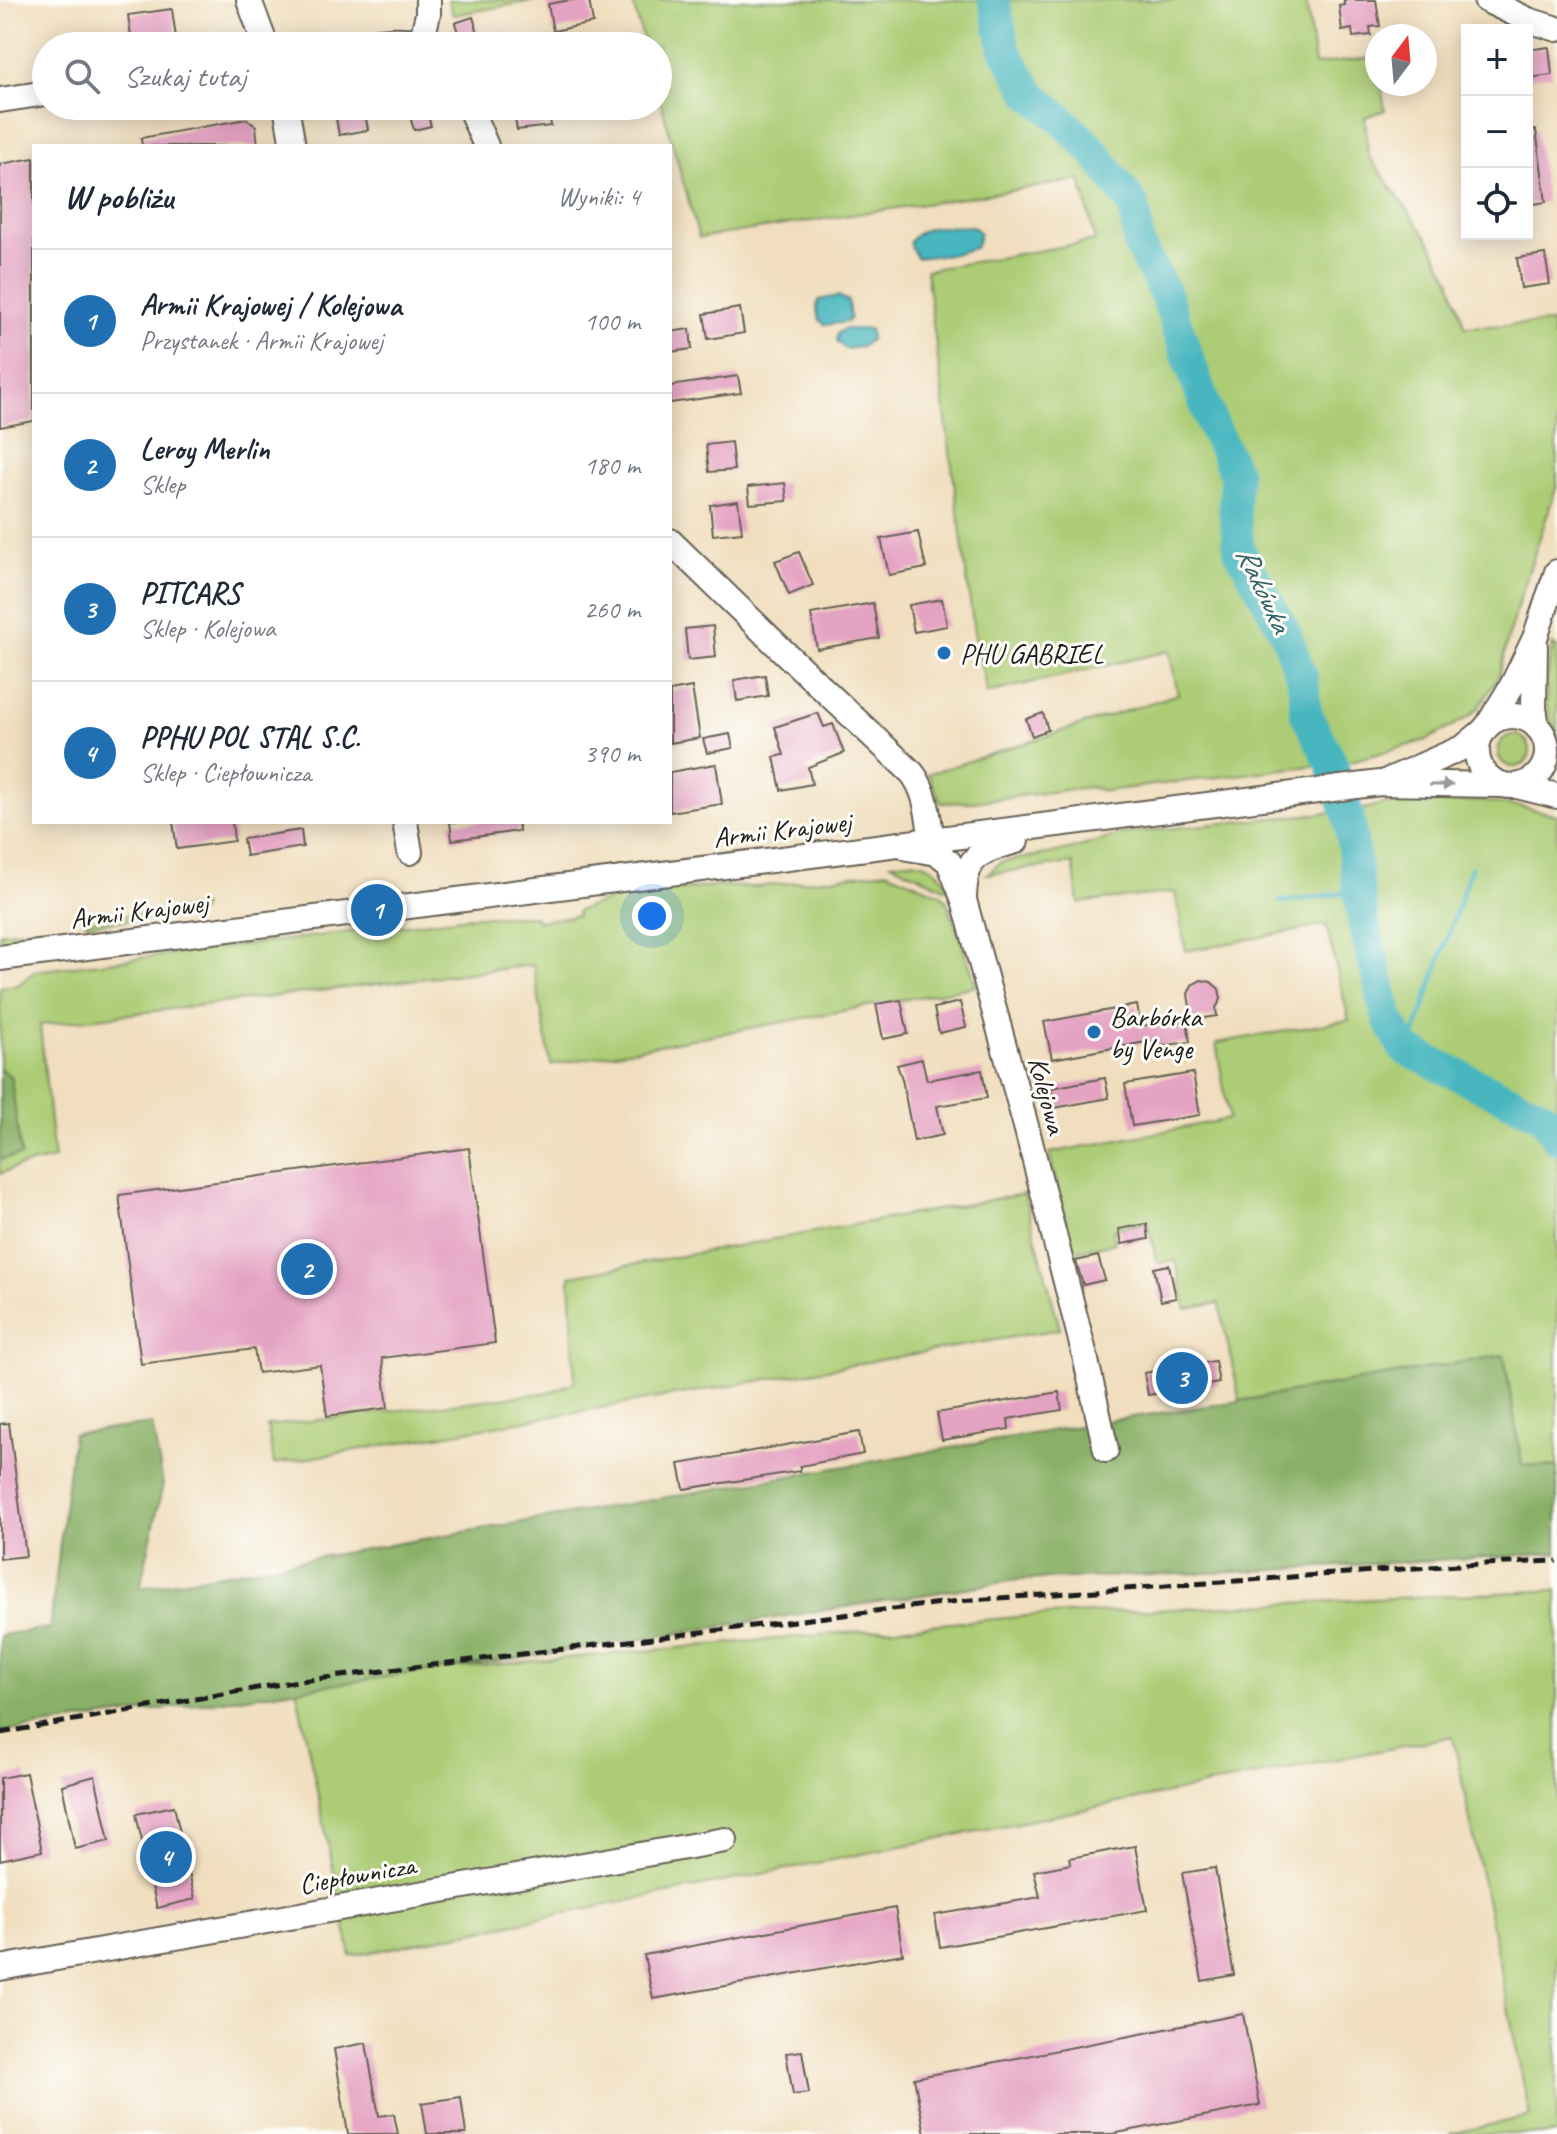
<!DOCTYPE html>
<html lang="pl">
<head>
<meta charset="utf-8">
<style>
	:root { --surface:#fff; --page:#f6f6f7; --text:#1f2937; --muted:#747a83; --line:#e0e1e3; --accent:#1f6fb2 }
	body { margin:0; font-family:Caveat,sans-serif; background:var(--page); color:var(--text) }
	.controls { position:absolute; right:24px; top:24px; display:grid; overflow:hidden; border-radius:0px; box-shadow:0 4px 20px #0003 }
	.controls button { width:72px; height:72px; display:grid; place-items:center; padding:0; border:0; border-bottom:2px solid var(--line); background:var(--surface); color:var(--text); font:40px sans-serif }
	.compass { position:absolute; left:1365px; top:24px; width:72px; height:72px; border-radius:50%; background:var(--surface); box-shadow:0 4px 20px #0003; rotate:16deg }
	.you { position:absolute; left:652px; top:916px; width:28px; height:28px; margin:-20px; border:6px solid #fff; border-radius:50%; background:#1a73e8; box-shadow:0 0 0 12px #1a73e833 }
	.badge { display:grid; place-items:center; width:52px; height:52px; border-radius:50%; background:var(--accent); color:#fff; font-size:26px; font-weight:700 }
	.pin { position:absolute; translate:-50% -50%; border:4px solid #fff; box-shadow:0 2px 8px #0006 }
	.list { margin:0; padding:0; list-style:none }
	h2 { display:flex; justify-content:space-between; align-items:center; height:104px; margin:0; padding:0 32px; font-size:34px }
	h2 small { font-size:26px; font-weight:400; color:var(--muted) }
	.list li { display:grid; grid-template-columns:52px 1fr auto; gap:24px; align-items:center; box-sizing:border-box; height:144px; padding:0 32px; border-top:2px solid var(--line) }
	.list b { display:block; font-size:30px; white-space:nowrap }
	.list p { margin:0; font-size:26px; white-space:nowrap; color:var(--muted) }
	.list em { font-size:26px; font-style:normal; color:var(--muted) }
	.icon { flex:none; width:44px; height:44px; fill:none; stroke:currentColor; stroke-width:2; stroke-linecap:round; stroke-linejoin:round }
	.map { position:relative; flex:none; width:1557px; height:2134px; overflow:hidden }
	.search { position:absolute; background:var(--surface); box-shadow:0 4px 20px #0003; left:32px; top:32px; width:640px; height:88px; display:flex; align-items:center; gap:20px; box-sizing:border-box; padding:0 28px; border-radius:44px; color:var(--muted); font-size:30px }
	.panel { position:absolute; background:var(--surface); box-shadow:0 4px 20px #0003; left:32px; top:144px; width:640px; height:680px; border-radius:0px }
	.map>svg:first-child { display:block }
	.green { fill:#accc74; stroke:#647448; stroke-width:2 }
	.forest { fill:#89b066; stroke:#526641; stroke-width:2 }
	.water { fill:#47b6bf; stroke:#32696e; stroke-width:2 }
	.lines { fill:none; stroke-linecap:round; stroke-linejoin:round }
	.stream { stroke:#47b6bf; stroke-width:5 }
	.river { stroke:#47b6bf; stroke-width:32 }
	.building { fill:#e5a3c3 }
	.minor-casing { stroke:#666055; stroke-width:28 }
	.minor { stroke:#fff; stroke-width:24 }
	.rail { stroke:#1c1c1c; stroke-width:5; stroke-dasharray:12 6; stroke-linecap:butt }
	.oneway { fill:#999 }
	.poi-dot { fill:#1f6fb2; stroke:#fdfcf7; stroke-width:3 }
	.labels { text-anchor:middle; stroke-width:6; stroke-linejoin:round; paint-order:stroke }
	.poi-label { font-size:28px; fill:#1c1c1c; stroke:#fdfcf7; text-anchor:start }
	.street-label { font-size:28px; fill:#1c1c1c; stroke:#fdfcf7 }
	.water-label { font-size:30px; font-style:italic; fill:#2f6165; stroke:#fdfcf7 }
</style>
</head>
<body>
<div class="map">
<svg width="1557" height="2134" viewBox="0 0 1557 2134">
	<rect width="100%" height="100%" fill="#fdfcf7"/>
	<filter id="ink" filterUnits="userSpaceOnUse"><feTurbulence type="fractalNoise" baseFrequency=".0125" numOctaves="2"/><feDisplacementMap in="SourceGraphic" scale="16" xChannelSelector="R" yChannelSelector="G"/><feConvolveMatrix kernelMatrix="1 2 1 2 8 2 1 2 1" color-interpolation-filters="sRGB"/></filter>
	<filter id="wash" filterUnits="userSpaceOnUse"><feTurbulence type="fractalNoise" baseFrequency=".006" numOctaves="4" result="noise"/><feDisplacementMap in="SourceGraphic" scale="32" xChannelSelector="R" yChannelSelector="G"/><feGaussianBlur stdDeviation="1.8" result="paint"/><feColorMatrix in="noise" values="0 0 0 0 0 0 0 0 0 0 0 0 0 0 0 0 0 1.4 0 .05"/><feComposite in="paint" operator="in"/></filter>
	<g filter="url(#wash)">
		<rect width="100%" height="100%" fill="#f0debe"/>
		<g class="green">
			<polygon points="448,0 538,0 453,15"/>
			<polygon points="632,0 1306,0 1315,65 1377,57 1377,84 1381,84 1385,110 1365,117 1368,155 1429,240 1450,279 1465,327 1552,323 1554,338 1557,338 1557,485 1511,626 1499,675 1479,707 1469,717 1427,740 1351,761 1105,791 1089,787 972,802 941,803 928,774 1178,694 1169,651 987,693 974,632 926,270 1095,241 1081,180 699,238 658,92 658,46 645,46"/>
			<path d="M 1553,645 L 1557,647 L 1557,737 C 1541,706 1545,677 1553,645 Z"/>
			<circle cx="1514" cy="751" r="16"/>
			<polygon points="1480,801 1523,807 1557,815 1557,1467 1522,1465 1504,1355 1240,1401 1219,1303 1186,1309 1176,1261 1157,1263 1148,1222 1113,1229 1115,1243 1074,1252 1049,1153 1229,1119 1216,1043 1349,1020 1326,925 1186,951 1175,892 1079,903 1073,863 987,874 1001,862 1069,850 1125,833 1364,809 1382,804"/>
			<path d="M 905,861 C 927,860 942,869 949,890 L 891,863 Z"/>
			<polygon points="887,871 941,894 946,900 977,986 551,1065 533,965 40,1025 54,1159 17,1167 0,1174 0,987 18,985 35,971 478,916 535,916 537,921 577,916 577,911 618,897 714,886 756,887"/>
			<polygon points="203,906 201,912 196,915 88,924 84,921"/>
			<polygon points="47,927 50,938 47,942 0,947 0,933"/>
			<polygon points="1024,1194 1060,1329 274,1464 267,1426 550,1392 575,1382 570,1276"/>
			<polygon points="1557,1590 1557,2134 1449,2134 1530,2116 1453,1736 351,1956 295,1683 1028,1616"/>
		</g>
		<g class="forest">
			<polygon points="0,1068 11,1077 21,1156 0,1159"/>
			<polygon points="1504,1355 1522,1465 1557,1467 1557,1553 1235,1572 1017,1580 527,1657 0,1732 0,1635 50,1628 73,1434 152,1424 163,1484 140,1588 1113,1420 1240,1401"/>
		</g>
		<g class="water">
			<path d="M 972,226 L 980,233 L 975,248 L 953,254 L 917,258 L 909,243 C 922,221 950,228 972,226 Z"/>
			<path d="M 838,296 L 848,301 L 850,318 L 847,322 L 825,325 C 817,320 815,308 819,300 Z"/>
			<path d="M 845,329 L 870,329 L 871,339 L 861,347 L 845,349 L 837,341 C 836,334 838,331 845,329 Z"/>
		</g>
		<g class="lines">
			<g class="stream">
				<polyline points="1280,902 1359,891"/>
				<polyline points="1404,1049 1413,1039 1471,868"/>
			</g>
			<polyline class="river" points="994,0 1005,50 1030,93 1061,119 1094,152 1134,206 1139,245 1166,296 1213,427 1236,474 1234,506 1239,550 1285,632 1303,681 1306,714 1331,762 1349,818 1363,921 1388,1018 1404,1049 1544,1116 1557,1138"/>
		</g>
		<g id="blocks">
			<g class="building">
				<polygon points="570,0 589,0 593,23 553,31 548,4"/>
				<polygon points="1344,0 1376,0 1380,26 1370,27 1371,35 1353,37 1352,29 1342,31 1339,6 1344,5"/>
				<polygon points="172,9 176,38 132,44 128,15"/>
				<polygon points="473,17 482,46 462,46 455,23"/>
				<polygon points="1549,47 1552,75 1528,78 1527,50"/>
				<polygon points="334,106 364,106 368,130 339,135"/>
				<polygon points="407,106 425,106 431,126 414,130"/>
				<polygon points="513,106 548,106 551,126 517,130"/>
				<polygon points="246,119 256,126 258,146 142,146 141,138"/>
				<polygon points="1536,130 1546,202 1527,205 1527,131"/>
				<polygon points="34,158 34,421 0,427 0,164"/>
				<polygon points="1545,254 1550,284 1521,288 1517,258"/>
				<polygon points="740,308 744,333 708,339 704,314"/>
				<polygon points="690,329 692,349 670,352 670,332"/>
				<polygon points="738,376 741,393 670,403 670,386"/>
				<polygon points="731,442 734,470 709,472 706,445"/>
				<polygon points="785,483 787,501 750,504 748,487"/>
				<polygon points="738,501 742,532 713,535 710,505"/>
				<polygon points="918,532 926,568 889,575 881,539"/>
				<polygon points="799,552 813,585 789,595 775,561"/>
				<polygon points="942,599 947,626 914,632 909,605"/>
				<polygon points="873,603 879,638 817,649 811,614"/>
				<polygon points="713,626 716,657 688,660 685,629"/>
				<polygon points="765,675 768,696 737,701 734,680"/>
				<polygon points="692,687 700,738 670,743 670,691"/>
				<polygon points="818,713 824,727 833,724 844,753 808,767 812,784 781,790 774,757 784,755 775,727"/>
				<polygon points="1043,713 1048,730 1032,736 1026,719"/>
				<polygon points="730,734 733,748 707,753 703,739"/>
				<polygon points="716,764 722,804 670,812 670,772"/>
				<polygon points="173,822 232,822 234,841 177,849"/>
				<polygon points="450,822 518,822 519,831 452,840"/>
				<polygon points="301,830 303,847 246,856 243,839"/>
				<polygon points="1201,980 1211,982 1219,989 1221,999 1216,1008 1217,1016 1192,1020 1188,994 1192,985"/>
				<polygon points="901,1000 908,1034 883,1039 876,1004"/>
				<polygon points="960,1002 966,1027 939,1033 934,1008"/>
				<polygon points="1137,1005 1141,1026 1187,1020 1190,1042 1153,1047 1152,1041 1052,1059 1044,1022"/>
				<polygon points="922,1059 927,1080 982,1070 987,1098 937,1106 943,1135 914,1141 902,1079 897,1065"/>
				<polygon points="1193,1073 1200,1115 1132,1126 1125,1084"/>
				<polygon points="1105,1078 1109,1098 1054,1108 1051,1088"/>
				<polygon points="469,1148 495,1343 382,1358 388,1408 327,1416 320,1365 258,1373 254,1349 141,1364 119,1195"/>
				<polygon points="1147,1224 1149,1239 1122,1244 1119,1229"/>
				<polygon points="1098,1256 1105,1280 1083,1285 1076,1261"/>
				<polygon points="1169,1265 1176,1298 1161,1301 1154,1268"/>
				<polygon points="1215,1361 1219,1383 1148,1395 1144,1373"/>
				<polygon points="1059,1392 1062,1410 1008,1419 1009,1429 942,1440 937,1413"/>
				<polygon points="9,1423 26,1556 0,1559 0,1424"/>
				<polygon points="859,1432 863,1454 800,1466 800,1471 684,1489 679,1464"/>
				<polygon points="26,1773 42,1851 0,1860 0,1778"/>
				<polygon points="95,1776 109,1841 75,1849 62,1785"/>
				<polygon points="174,1806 195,1899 157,1908 136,1814"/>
				<polygon points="1135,1846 1147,1910 940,1947 935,1915 1040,1897 1034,1871 1071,1864 1070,1858"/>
				<polygon points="1215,1868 1234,1975 1202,1981 1182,1873"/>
				<polygon points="895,1908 903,1954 653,1999 644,1955"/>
				<polygon points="1243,2014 1260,2105 1112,2134 925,2134 914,2078"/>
				<polygon points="366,2043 379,2116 394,2114 398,2134 348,2134 334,2049"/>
				<polygon points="802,2051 809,2093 793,2095 786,2053"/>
				<polygon points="461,2097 466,2134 427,2134 422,2103"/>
			</g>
		</g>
	</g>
	<g filter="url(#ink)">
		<use href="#blocks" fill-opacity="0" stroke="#666055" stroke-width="2"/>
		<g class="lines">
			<defs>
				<g id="minor">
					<polyline points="249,0 266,46"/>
					<polyline points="1486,0 1528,20 1557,29"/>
					<polyline points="421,43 428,14 428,0"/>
					<path d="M 349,46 C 374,42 404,34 428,46"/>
					<polyline points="0,100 46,93"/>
					<polyline points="286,106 293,146"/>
					<polyline points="469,106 486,146"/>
					<path d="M 670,541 L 784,652 L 912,773 C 927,792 928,817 932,840"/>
					<polyline points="1535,646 1534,708 1537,727"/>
					<circle cx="1512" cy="751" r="35"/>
					<polyline points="1488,725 1513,684 1535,638 1557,572"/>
					<polyline points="1389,780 1464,747 1482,732"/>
					<polyline points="1517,786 1557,796"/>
					<polyline points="405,822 410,852"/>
					<polyline points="908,848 937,853 949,862 964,900 1027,1130 1085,1356 1106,1450"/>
					<path d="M 964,898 C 965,856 978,852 1016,841"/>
					<polyline points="0,958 1380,783 1501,785"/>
					<polyline points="0,1968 725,1840"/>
				</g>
			</defs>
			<use href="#minor" class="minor-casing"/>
			<use href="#minor" class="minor"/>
			<polyline class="rail" points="0,1733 292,1682 958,1601 1458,1565 1557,1561"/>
		</g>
		<defs><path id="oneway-solid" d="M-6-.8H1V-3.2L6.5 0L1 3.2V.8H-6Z" transform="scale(2)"/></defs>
		<use class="oneway" href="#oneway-solid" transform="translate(1441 785)"/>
	</g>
	<g class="poi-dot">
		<circle cx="944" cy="653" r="8"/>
		<circle cx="1094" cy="1032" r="8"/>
	</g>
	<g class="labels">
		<g class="poi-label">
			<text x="960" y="663">PHU GABRIEL</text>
			<text x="1110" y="1026">Barbórka<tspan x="1110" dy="32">by Venge</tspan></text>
		</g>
		<g class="street-label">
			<text transform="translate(782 829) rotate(-7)" y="10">Armii Krajowej</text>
			<text transform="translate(139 910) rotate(-7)" y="10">Armii Krajowej</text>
			<text transform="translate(1048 1095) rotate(75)" y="10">Kolejowa</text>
			<text transform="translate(357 1874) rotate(-10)" y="10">Ciepłownicza</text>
		</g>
		<g class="water-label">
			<text transform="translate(1264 589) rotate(65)" y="10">Rakówka</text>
		</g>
	</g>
</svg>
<div class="controls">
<button>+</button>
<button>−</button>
<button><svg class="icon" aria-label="locate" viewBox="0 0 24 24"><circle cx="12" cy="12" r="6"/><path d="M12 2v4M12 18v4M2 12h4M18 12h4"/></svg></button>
</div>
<svg class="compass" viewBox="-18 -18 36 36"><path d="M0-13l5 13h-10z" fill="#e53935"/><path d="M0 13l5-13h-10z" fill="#747a83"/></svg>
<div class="you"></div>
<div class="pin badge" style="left:377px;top:910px">1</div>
<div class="pin badge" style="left:307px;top:1269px">2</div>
<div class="pin badge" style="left:1182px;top:1378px">3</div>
<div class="pin badge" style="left:166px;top:1857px">4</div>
<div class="search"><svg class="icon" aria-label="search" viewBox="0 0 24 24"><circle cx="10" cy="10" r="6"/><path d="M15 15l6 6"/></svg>Szukaj tutaj</div>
<section class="panel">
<h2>W pobliżu<small>Wyniki: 4</small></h2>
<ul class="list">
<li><span class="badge">1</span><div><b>Armii Krajowej / Kolejowa</b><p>Przystanek · Armii Krajowej</p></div><em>100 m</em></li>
<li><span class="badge">2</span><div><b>Leroy Merlin</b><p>Sklep</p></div><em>180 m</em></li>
<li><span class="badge">3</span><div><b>PITCARS</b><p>Sklep · Kolejowa</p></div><em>260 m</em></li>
<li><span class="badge">4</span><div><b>PPHU POL STAL S.C.</b><p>Sklep · Ciepłownicza</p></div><em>390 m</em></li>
</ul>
</section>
</div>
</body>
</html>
